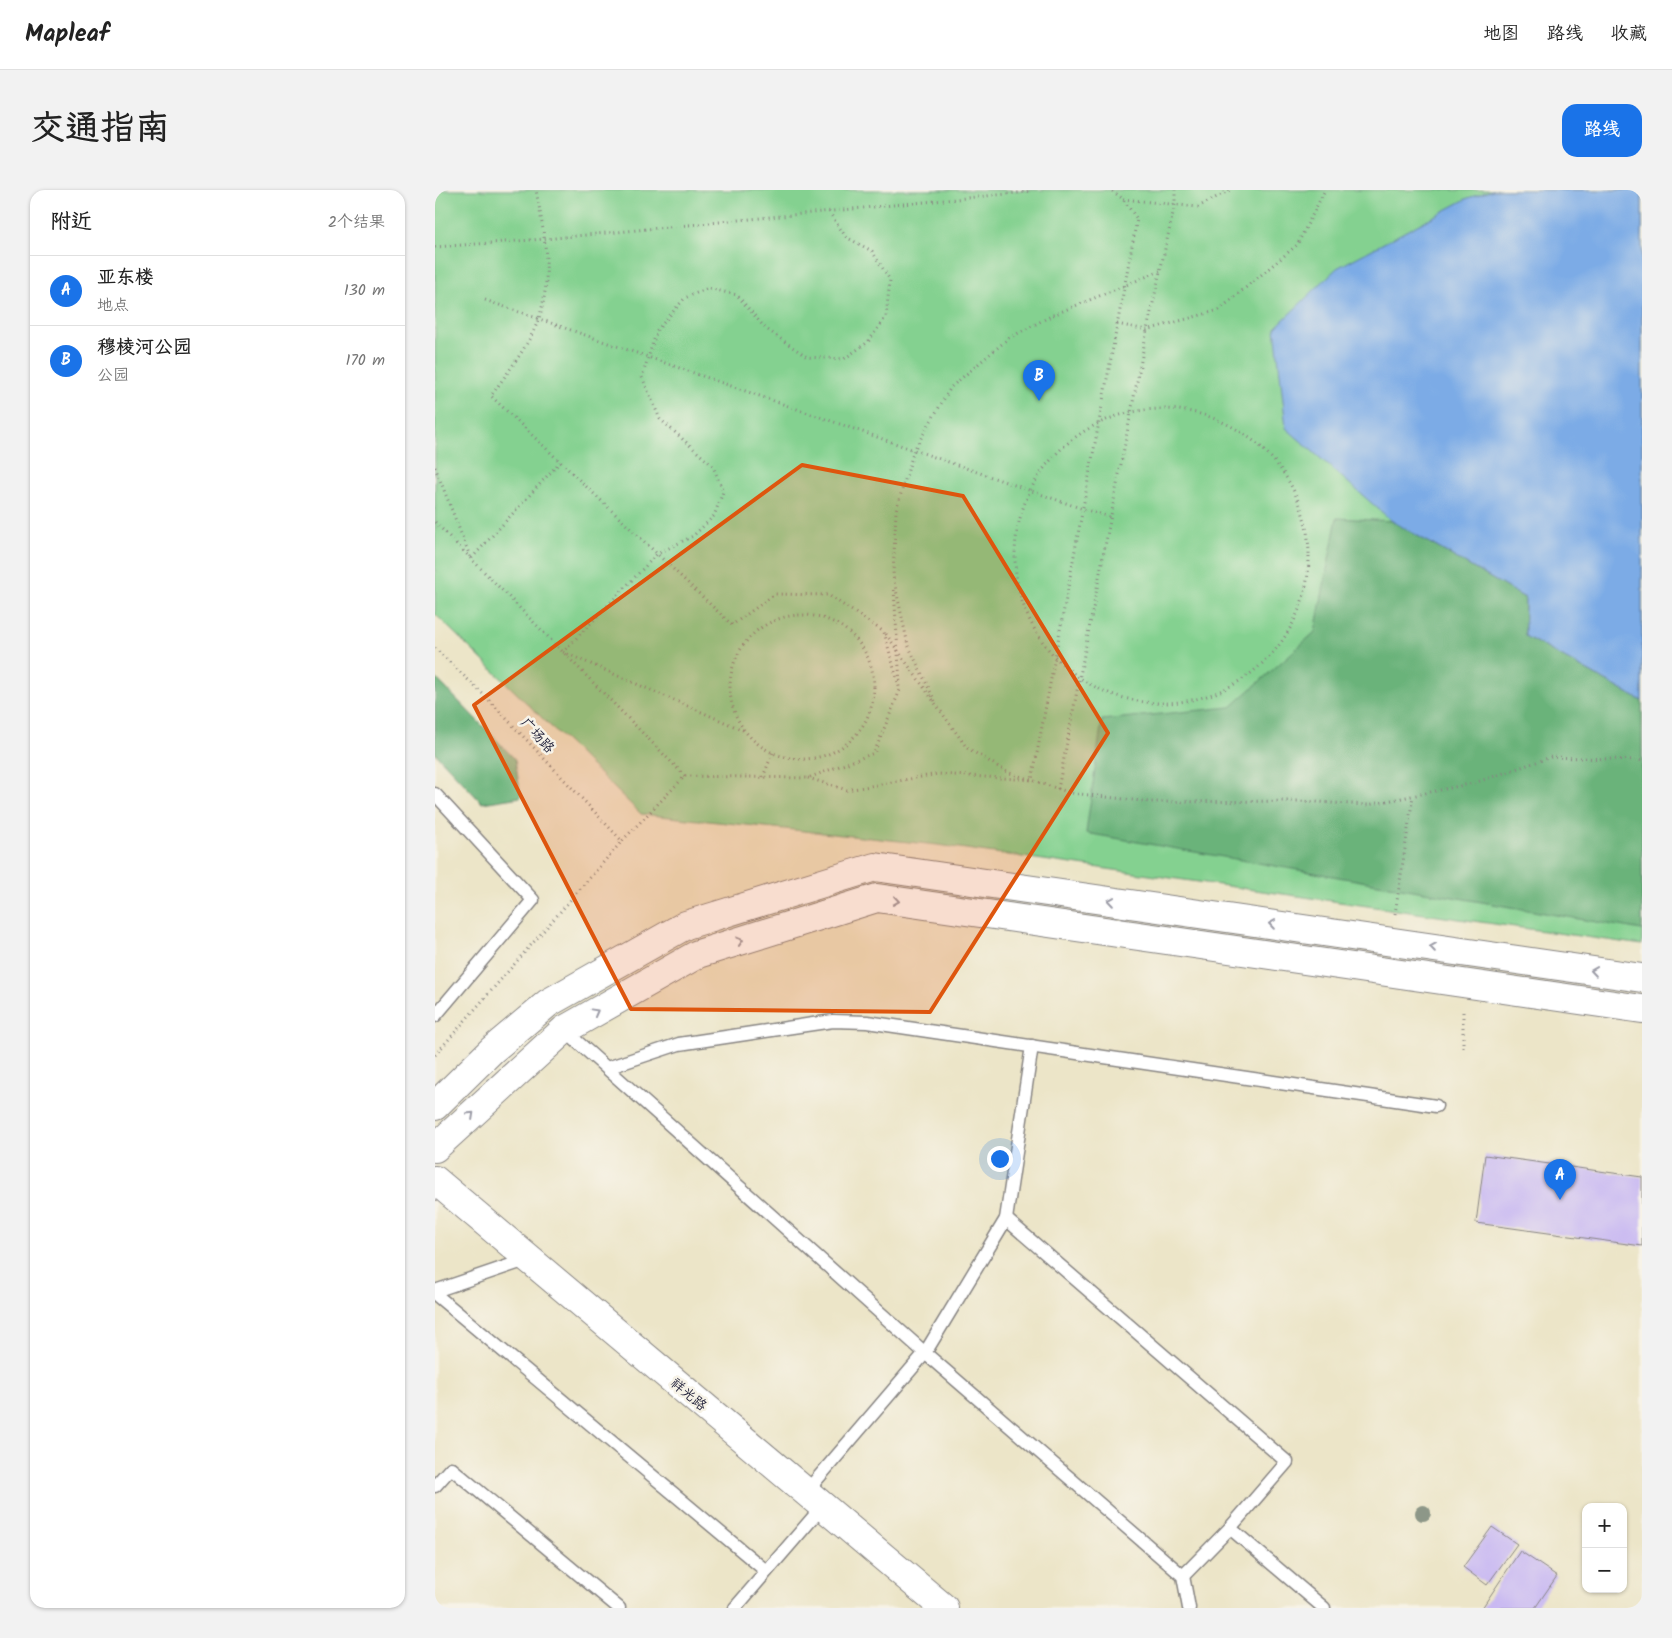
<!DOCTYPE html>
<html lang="zh">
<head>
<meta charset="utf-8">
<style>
	:root { --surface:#fff; --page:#f2f2f2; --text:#222; --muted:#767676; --line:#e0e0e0; --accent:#1a73e8 }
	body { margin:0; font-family:Kalam,"LXGW WenKai TC",sans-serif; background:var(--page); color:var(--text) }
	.controls { position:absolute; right:15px; bottom:15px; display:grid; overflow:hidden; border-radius:10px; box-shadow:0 1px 4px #0004 }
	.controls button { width:45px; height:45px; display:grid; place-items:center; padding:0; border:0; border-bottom:1px solid var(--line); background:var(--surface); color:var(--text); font:25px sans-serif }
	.you { position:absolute; left:564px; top:968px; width:18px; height:18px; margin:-12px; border:4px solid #fff; border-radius:50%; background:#1a73e8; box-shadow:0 0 0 8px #1a73e833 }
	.badge { display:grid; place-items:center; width:32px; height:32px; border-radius:50%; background:var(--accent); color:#fff; font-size:16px; font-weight:700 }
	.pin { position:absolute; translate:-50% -41px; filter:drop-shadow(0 1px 2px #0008) }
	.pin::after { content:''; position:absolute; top:26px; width:18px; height:15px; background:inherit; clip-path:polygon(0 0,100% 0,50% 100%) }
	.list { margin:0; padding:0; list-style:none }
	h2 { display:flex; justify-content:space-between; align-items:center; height:65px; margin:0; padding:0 20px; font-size:21px }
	h2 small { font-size:16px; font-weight:400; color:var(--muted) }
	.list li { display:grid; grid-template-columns:32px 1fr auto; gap:15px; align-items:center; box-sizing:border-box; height:70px; padding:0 20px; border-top:1px solid var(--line) }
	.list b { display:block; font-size:19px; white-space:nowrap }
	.list p { margin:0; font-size:16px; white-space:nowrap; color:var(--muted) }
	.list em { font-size:16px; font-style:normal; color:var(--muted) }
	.map { position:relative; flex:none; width:1207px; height:1418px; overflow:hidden; border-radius:15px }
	header { display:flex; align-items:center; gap:30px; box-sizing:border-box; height:70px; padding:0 25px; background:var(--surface); border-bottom:1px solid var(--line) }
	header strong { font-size:24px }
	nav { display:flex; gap:28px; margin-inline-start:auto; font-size:18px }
	.intro { display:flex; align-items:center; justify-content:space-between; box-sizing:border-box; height:120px; padding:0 30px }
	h1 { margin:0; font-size:35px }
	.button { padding:12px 22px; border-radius:15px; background:var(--accent); color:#fff; font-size:18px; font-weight:700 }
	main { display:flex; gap:30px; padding:0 30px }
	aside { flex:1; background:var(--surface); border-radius:15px; box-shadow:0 1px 4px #0004 }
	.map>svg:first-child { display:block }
	.green { fill:#84d190; stroke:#537a66 }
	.forest { fill:#6bb37a; stroke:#466a5a }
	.water { fill:#7babe6; stroke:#4e6690 }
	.building { fill:#c9b9f2 }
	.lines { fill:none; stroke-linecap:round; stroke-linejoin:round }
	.service-casing { stroke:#878482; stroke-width:15 }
	.tertiary-casing { stroke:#878482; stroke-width:30 }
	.secondary-casing { stroke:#878482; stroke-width:30 }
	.path { stroke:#878482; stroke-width:3; stroke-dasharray:1 4; stroke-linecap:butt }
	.service { stroke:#fff; stroke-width:12 }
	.tertiary { stroke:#fff; stroke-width:28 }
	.secondary { stroke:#fff; stroke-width:28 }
	.tree { fill:#8d9788 }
	.oneway { stroke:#9c9ca7 }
	.marked { fill:#de560e; fill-opacity:0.2; stroke:#de560e; stroke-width:4; stroke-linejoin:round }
	.labels { text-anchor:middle; stroke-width:5; stroke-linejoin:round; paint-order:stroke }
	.street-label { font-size:14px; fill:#22223b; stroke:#f7f3e8 }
</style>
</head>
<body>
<header>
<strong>Mapleaf</strong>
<nav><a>地图</a><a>路线</a><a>收藏</a></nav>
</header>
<div class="intro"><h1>交通指南</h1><a class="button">路线</a></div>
<main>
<aside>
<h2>附近<small>2个结果</small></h2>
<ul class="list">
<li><span class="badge">A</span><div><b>亚东楼</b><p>地点</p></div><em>130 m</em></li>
<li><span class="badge">B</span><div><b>穆棱河公园</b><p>公园</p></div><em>170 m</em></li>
</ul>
</aside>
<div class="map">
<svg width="1207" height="1418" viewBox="0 0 1207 1418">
	<rect width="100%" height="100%" fill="#f7f3e8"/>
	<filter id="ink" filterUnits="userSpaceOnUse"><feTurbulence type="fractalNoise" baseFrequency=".02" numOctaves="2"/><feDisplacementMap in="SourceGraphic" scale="10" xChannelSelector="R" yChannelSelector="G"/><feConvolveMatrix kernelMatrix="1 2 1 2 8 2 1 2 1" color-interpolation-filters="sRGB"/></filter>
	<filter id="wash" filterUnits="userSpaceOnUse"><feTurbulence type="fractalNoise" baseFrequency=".0096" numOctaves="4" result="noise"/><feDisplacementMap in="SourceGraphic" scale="20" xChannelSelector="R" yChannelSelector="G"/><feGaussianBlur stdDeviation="1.12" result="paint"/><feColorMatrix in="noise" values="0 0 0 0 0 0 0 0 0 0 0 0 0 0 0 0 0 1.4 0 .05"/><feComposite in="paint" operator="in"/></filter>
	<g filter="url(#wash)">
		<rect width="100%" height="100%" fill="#ece5c8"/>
		<polygon class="green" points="0,0 1207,0 1207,755 503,655 206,624 0,424"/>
		<g class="forest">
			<polygon points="902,328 957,331 1090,408 1090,446 1207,511 1207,740 651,643 667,530 796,517 880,442"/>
			<polygon points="0,487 80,569 86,607 47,613 0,563"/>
		</g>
		<polygon class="water" points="1058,0 1207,0 1207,511 1090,446 1090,408 957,331 851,238 840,138 902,78 1033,8"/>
		<g id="blocks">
			<g class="building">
				<polygon points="1050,965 1207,987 1207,1056 1041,1033"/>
				<polygon points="1057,1337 1082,1354 1052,1395 1028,1377"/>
				<polygon points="1085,1361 1122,1386 1100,1418 1047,1418"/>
			</g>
		</g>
	</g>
	<g filter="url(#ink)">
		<use href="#blocks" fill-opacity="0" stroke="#878482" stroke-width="1"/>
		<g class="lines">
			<defs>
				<g id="service">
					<polyline points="0,604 98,710 0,826"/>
					<polyline points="129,840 490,1163 371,1302"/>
					<polyline points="597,856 571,1029 490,1163 748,1386 754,1418"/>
					<polyline points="172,878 244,854 398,831 432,832 1001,916"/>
					<polyline points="571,1029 852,1272 795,1338"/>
					<polyline points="0,1101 94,1069"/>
					<polyline points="0,1104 331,1381"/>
					<polyline points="0,1296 16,1278 184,1418"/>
					<polyline points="748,1386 795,1338 889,1418"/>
					<polyline points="300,1418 388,1316"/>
				</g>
				<polyline id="tertiary" points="0,990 509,1418"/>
				<g id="secondary">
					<polyline points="0,916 57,860 113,813 251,735 440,677 1207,788"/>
					<polyline points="0,958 129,840 263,764 442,708 1207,819"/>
				</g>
			</defs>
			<use href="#service" class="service-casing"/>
			<use href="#tertiary" class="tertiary-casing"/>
			<use href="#secondary" class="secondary-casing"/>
			<g class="path">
				<polyline points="688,9 763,17 795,0"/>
				<polyline points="0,57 110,49 592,2 595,0"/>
				<polyline points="50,110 648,319 675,327"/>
				<polyline points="682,134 712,140 784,120 862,55 890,0"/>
				<circle cx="727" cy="366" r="147"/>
				<polyline points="0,277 36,369 125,272"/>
				<polyline points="0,332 250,586"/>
				<polyline points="459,400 465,493"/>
				<circle cx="367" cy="497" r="72"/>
				<polyline points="451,444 532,558 572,582 636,603 715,612 864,611 933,615 1039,593 1116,567 1203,570 1207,571"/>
				<polyline points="0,458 53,509 187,651"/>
				<polyline points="500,511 473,455 458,386 461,320 479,260 516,197 574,148 618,125 725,81"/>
				<polyline points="308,540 128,462 222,364 258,346 279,326 288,302 278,276 225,229 207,187 222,140 250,108 273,98 302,105 330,138 372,167 409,169 433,152 451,127 455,90 437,61 411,47 394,22"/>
				<polyline points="328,587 338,562"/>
				<polyline points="373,588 412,600 503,584 597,590 702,29 688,9 676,0"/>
				<polyline points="623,599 712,140 740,14 740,0"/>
				<polyline points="960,724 978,606"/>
				<polyline points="1028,858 1028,821"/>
				<path d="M 0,865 L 187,651 L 250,586 L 373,588 L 439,563 L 465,500 L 449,442 L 393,405 L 340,404 L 297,435 L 56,206 C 72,183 95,154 104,128 C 118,85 109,43 101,0"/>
			</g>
			<use href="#service" class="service"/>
			<use href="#tertiary" class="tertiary"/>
			<use href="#secondary" class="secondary"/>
		</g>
		<circle class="tree" cx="988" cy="1323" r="8"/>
		<defs><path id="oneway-chevron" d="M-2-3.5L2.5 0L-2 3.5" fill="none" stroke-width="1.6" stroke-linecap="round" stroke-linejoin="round" transform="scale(1.25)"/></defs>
		<g class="oneway">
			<use href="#oneway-chevron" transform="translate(461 711) rotate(8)"/>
			<use href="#oneway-chevron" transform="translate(676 711) rotate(-172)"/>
			<use href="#oneway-chevron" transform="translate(837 734) rotate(-172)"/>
			<use href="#oneway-chevron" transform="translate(305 751) rotate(-17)"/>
			<use href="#oneway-chevron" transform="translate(998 757) rotate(-172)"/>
			<use href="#oneway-chevron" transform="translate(1159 781) rotate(-172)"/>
			<use href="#oneway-chevron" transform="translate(160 822) rotate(-29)"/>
			<use href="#oneway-chevron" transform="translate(36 925) rotate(-43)"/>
		</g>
	</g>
	<path class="marked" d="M 367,275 L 528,306 L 673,543 L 495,822 L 196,819 L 39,515 Z"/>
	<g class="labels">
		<g class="street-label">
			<text transform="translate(103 545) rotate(47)" y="5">广场路</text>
			<text transform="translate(254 1204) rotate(40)" y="5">祥光路</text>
		</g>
	</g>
</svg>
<div class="controls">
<button>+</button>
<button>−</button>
</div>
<div class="you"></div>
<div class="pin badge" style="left:1125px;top:1010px">A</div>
<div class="pin badge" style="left:604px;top:211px">B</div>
</div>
</main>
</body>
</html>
